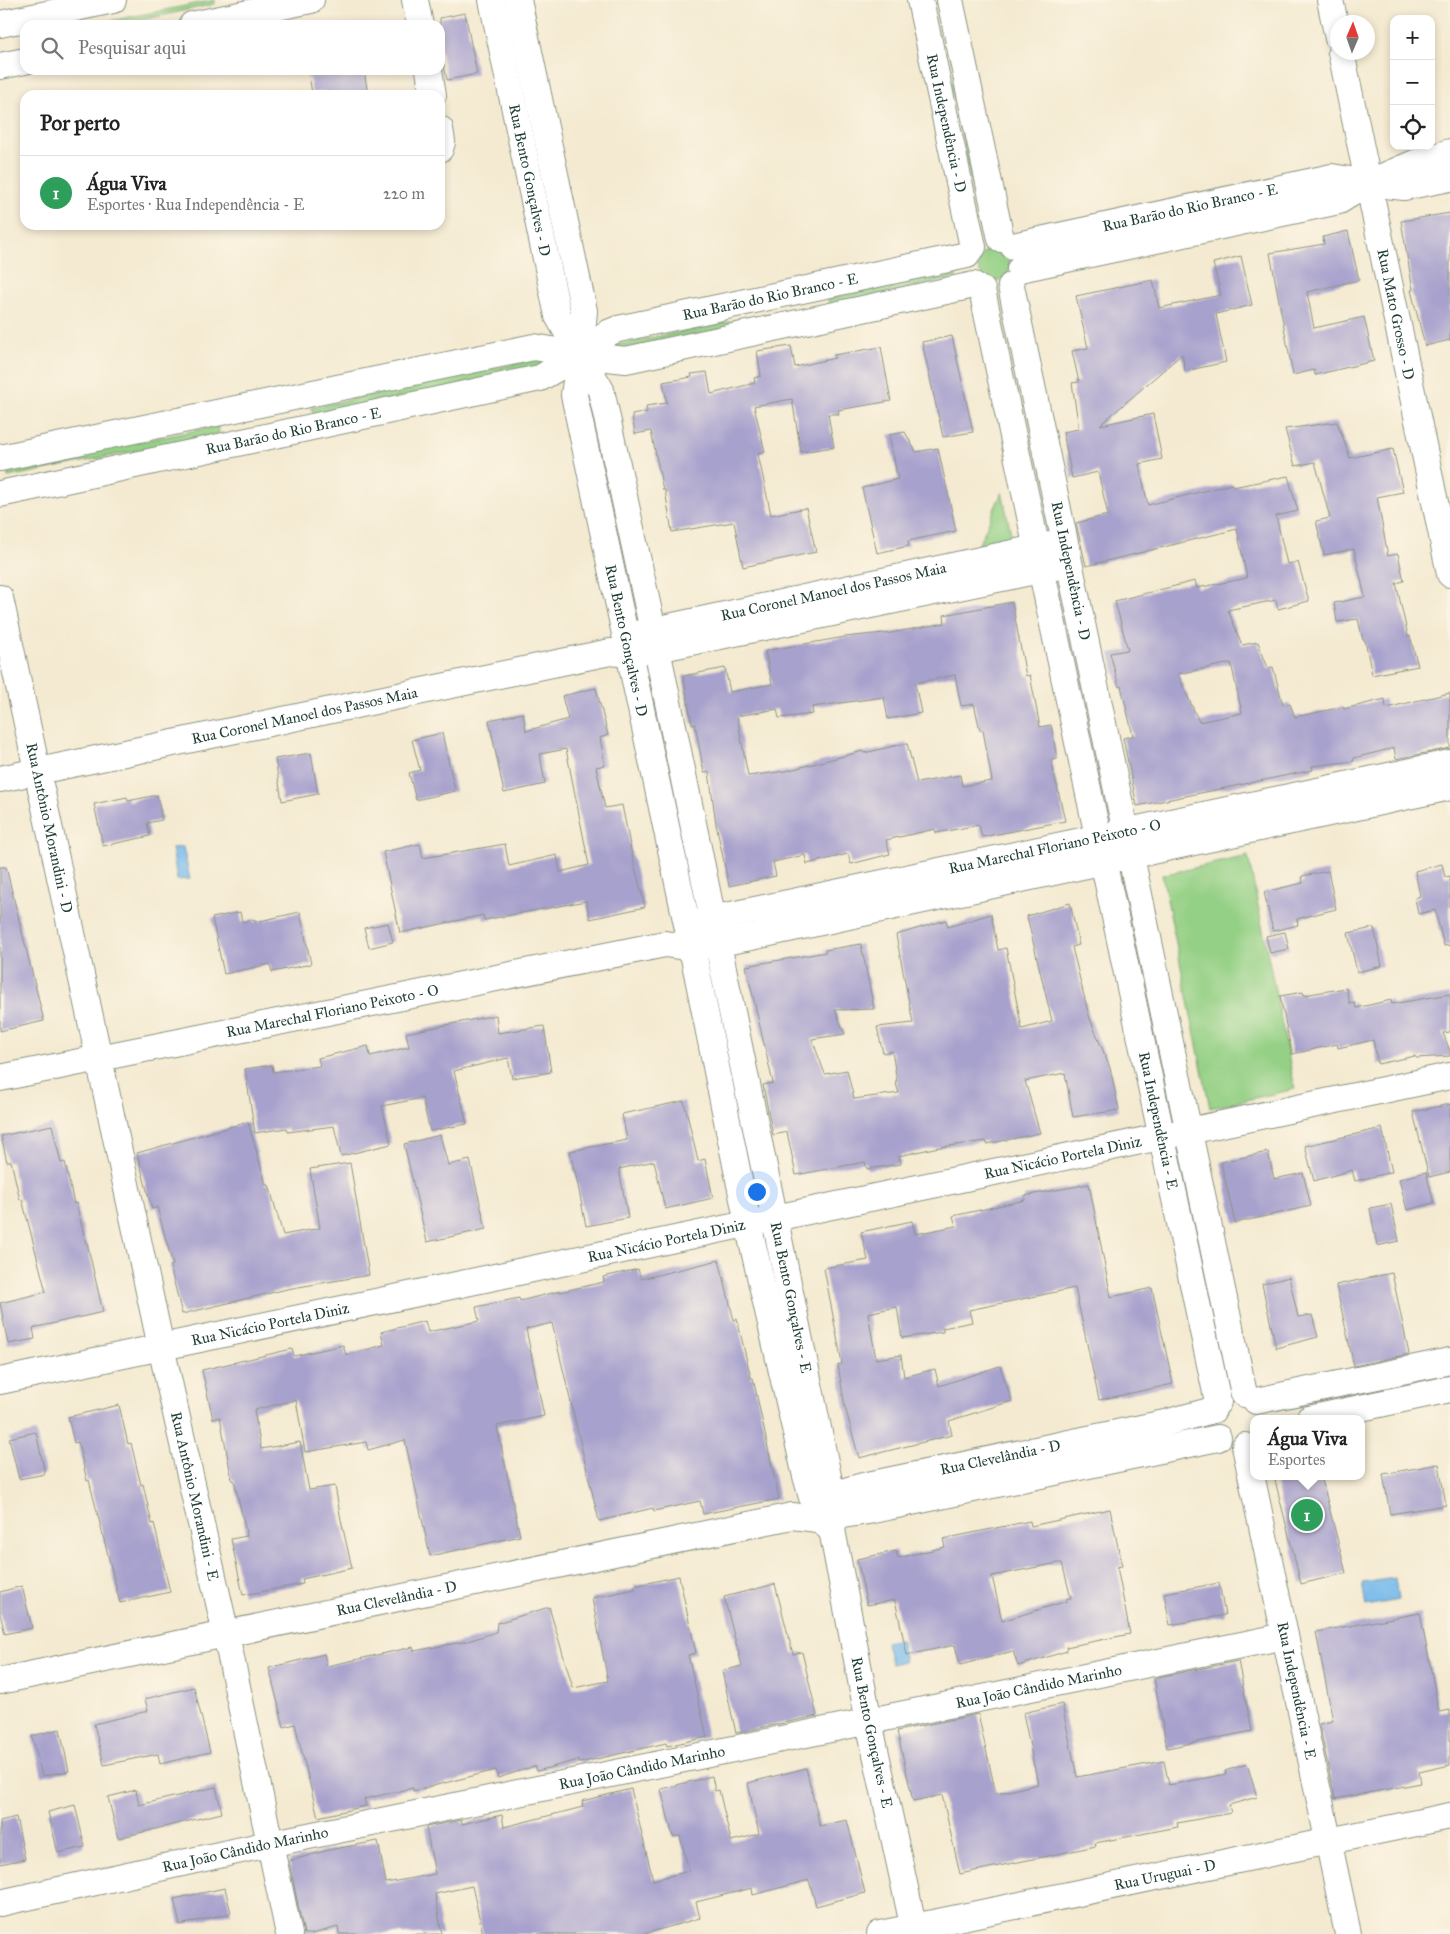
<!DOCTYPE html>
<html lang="pt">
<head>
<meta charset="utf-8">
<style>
	:root { --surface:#fff; --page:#f6f6f6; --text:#222; --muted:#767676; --line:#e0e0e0; --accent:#ea580c }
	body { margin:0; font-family:"IM FELL Great Primer",serif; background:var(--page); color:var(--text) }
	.controls { position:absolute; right:15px; top:15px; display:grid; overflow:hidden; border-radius:10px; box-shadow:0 2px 8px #0003 }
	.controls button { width:45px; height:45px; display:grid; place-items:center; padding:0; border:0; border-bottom:1px solid var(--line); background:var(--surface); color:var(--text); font:25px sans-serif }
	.compass { position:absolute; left:1330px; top:15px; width:45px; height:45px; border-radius:50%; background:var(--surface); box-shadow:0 2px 8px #0003; rotate:2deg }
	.you { position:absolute; left:756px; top:1191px; width:18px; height:18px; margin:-12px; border:4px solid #fff; border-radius:50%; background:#1a73e8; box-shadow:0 0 0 8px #1a73e833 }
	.badge { display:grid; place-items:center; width:32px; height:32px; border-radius:50%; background:var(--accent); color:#fff; font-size:16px; font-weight:700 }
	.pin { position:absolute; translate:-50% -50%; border:2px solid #fff; box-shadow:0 1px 5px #0006 }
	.popup { position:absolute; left:1250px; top:1415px; width:115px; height:65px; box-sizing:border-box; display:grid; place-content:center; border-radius:10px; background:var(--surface); filter:drop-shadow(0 1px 4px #0005); font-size:16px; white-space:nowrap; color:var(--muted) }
	.popup b { font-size:19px; color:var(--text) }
	.popup::after { content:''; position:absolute; left:50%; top:100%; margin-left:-10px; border:10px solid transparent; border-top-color:var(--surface) }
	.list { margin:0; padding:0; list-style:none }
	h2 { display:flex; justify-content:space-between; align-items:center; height:65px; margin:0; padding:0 20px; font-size:21px }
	h2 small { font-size:16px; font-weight:400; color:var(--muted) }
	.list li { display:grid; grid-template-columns:32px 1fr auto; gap:15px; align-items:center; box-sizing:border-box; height:75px; padding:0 20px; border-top:1px solid var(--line) }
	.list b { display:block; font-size:19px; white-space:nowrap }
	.list p { margin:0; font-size:16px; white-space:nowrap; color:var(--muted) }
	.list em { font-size:16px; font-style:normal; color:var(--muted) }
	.icon { flex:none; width:28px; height:28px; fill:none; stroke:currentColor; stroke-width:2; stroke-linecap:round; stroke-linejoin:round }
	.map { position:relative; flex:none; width:1450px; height:1934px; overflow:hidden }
	.search { position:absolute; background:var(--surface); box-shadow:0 2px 8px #0003; left:20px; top:20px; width:425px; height:55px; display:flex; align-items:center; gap:12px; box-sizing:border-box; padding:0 18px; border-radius:15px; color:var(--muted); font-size:19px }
	.panel { position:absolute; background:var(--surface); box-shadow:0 2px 8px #0003; left:20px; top:90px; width:425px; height:140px; border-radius:15px }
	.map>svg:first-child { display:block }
	.green { fill:#94d085; stroke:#5a865c }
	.water { fill:#77baec; stroke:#4b7c90 }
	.building { fill:#a7a1cd; fill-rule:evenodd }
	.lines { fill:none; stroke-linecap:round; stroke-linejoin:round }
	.minor-casing { stroke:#8a9482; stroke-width:28 }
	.minor { stroke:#fff; stroke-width:26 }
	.labels { text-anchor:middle; stroke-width:4.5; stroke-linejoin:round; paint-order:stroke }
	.street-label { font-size:15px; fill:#1f3d34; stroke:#fcf5e5 }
</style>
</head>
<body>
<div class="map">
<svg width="1450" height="1934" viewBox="0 0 1450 1934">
	<rect width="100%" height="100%" fill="#fcf5e5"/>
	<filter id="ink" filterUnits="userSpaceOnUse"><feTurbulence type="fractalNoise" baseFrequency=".02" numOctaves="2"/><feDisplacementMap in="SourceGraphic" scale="10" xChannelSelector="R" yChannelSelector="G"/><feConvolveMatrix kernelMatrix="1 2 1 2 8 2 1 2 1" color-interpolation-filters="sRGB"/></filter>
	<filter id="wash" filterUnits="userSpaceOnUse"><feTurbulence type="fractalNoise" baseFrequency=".0096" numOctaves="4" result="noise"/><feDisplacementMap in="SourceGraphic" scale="20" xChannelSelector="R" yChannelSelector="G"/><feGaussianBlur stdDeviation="1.12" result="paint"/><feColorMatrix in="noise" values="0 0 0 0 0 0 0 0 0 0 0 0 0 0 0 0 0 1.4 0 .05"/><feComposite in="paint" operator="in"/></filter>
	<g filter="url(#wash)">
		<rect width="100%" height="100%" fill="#f4ead1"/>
		<g class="green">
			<polygon points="215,0 215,4 119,25 90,25"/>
			<polygon points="953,82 955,83 986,227 981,228 951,84"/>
			<circle cx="994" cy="265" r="16"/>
			<polygon points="956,270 956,278 829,305 828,299"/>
			<polygon points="773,313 773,319 612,351 611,346"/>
			<polygon points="542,358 544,367 314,415 311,408"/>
			<polygon points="218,426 219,434 8,477 7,468"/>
			<polygon points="1002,492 1012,539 978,546"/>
			<polygon points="1248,856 1295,1089 1210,1108 1162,875"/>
		</g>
		<g class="water">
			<polygon points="183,847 190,879 177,880 172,848"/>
			<polygon points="1395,1578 1398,1600 1366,1606 1362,1583"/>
			<polygon points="900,1639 905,1661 891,1664 886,1642"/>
		</g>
		<g id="blocks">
			<g class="building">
				<polygon points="465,13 477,74 447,80 440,46 440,18"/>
				<polygon points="308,70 364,70 368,95 326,95 325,91 312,93"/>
				<polygon points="1450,213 1450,340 1425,346 1411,290 1413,290 1401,221"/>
				<polygon points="1348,231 1359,280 1307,292 1314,328 1364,317 1374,361 1315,375 1314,370 1293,375 1270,253 1324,244 1323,237"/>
				<path d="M 1241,256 L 1252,305 L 1216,314 L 1226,362 L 1185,371 L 1182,354 L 1100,425 L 1153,414 L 1162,459 L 1139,464 L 1148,505 L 1232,484 L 1233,487 L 1288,476 L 1298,511 L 1276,516 L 1287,564 L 1298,562 L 1309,601 L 1278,609 L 1276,600 L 1228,610 L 1242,645 L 1258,642 L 1268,668 L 1273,667 L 1283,705 L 1290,704 L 1295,717 L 1343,707 L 1344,709 L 1385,699 L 1386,708 L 1450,693 L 1450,748 L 1396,759 L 1394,748 L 1354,758 L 1354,761 L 1312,766 L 1313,770 L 1137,806 L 1123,738 L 1133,736 L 1121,686 L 1119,687 L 1110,653 L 1128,650 L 1115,601 L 1195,581 L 1197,588 L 1247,578 L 1237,529 L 1086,566 L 1076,523 L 1108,515 L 1098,472 L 1072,478 L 1063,432 L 1079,429 L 1072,383 L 1079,382 L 1072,351 L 1088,348 L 1076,296 L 1153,280 L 1159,308 L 1221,295 L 1213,263 ZM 1231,663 L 1242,713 L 1199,722 L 1178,674 Z"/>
				<polygon points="952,336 973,432 943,437 922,342"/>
				<polygon points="791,346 795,367 835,358 834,355 881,347 891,401 838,410 839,414 828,414 834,447 801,452 792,399 754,406 765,452 758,454 771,515 806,508 816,552 743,567 734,522 672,532 665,490 663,490 651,431 635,434 632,415 647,412 646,406 667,403 663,382 692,377 691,374 707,372 711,394 755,383 754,378 761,376 757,351"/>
				<polygon points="1337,422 1350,458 1393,449 1403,492 1377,497 1388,556 1398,554 1404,581 1396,583 1408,636 1410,636 1418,666 1372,675 1365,640 1363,640 1358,619 1337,622 1334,603 1365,597 1354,549 1324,555 1316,521 1330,518 1315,462 1295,466 1285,429"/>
				<polygon points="905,432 916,452 938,448 956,531 908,541 909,546 877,553 862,488 898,479 889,435"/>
				<path d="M 1012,602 L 1026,676 L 1030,675 L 1040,727 L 1051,725 L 1057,759 L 1051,760 L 1065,821 L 982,837 L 979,825 L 936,833 L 935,829 L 886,840 L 890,854 L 851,864 L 848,854 L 807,864 L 805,855 L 773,862 L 776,876 L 729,886 L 716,824 L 709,772 L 704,773 L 695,724 L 692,724 L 683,676 L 725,668 L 730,692 L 772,684 L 765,651 L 845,637 L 884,633 L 885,634 L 945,623 L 944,615 ZM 955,675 L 961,706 L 974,704 L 980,730 L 983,730 L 992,781 L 962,786 L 960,775 L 917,783 L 907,743 L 864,753 L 863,751 L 786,771 L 748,776 L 737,716 L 777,709 L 779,718 L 813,714 L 812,707 L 884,697 L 888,719 L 921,713 L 915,683 Z"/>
				<polygon points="596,688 608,735 600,738 605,765 596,767 605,808 622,805 632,855 645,907 590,919 586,901 484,920 483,915 400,933 383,852 420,844 423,858 505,844 509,866 557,855 560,872 589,865 566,749 540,754 545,784 504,793 489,720 523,713 526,731 568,719 562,696"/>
				<polygon points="442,733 455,791 416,800 409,773 420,770 412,740"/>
				<polygon points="311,753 318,794 282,801 275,759"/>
				<polygon points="157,795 162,820 147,823 150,836 103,846 94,804 127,797 128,801"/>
				<polygon points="1442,864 1445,877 1450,876 1450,945 1444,946 1435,910 1418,914 1415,898 1420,896 1415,871"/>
				<polygon points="0,867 6,867 44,1021 0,1031"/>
				<polygon points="1328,871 1336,909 1297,919 1298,925 1273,931 1264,892 1303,883 1302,876"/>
				<polygon points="1070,903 1079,945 1072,947 1089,1016 1110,1068 1119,1110 1073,1117 1065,1073 1025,1081 1040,1133 987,1144 986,1141 934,1148 899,1156 901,1164 867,1169 865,1162 796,1175 787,1132 773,1135 763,1085 773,1083 746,966 826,952 825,950 861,944 874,1009 835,1010 845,1034 812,1039 825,1074 847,1070 854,1099 899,1093 895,1081 897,1081 892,1051 883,1053 877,1027 913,1023 896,935 946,920 948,927 991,914 998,950 1006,948 1022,1029 1052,1021 1027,916"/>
				<polygon points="240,912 242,922 254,919 255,922 300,912 311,964 272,972 270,964 224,974 212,918"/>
				<polygon points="388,923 393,942 369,948 364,928"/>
				<polygon points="1374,928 1382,966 1357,972 1348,933"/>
				<polygon points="1285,932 1289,949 1270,953 1266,936"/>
				<polygon points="1346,988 1350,1004 1355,1003 1356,1008 1391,1000 1392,1004 1450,994 1450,1032 1443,1033 1450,1051 1450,1056 1416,1058 1415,1056 1378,1064 1373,1040 1338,1048 1337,1044 1292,1054 1280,996 1303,992 1304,995"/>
				<polygon points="496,1015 498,1033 544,1026 551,1072 512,1078 508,1058 454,1071 467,1124 430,1131 422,1098 382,1106 391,1144 341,1156 334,1126 288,1132 287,1128 255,1133 245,1069 272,1065 273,1072 320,1066 318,1058 368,1046 370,1056 409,1047 406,1033"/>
				<polygon points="684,1101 698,1161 705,1159 713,1198 665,1209 654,1161 619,1169 628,1218 586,1226 575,1171 574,1171 570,1151 627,1140 622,1114"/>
				<polygon points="1450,1104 1450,1172 1429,1177 1413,1112"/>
				<polygon points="248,1122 266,1185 269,1185 283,1235 320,1228 310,1169 350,1163 369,1275 287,1289 182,1314 170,1266 173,1265 157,1207 152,1209 137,1153"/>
				<polygon points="52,1125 61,1163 65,1162 74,1204 76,1203 86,1243 87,1243 103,1312 33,1328 35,1339 8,1344 0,1303 46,1292 22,1199 20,1200 11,1161 7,1162 1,1136"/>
				<polygon points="1382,1128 1392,1172 1355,1181 1352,1170 1314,1181 1305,1146"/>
				<polygon points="440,1135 448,1165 470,1160 486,1229 427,1242 404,1144"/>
				<polygon points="1268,1152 1274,1179 1303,1173 1311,1206 1235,1223 1221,1162"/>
				<polygon points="1426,1172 1434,1203 1407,1210 1399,1179"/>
				<polygon points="1089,1184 1111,1297 1152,1288 1173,1384 1099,1400 1075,1288 969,1310 972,1322 943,1328 943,1332 902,1338 897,1307 868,1313 876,1359 901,1355 904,1377 935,1369 939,1386 1000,1366 1012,1401 949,1421 952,1435 859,1458 845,1407 838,1365 842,1364 824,1268 868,1260 861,1232 912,1221 915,1234 956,1226 953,1216 1025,1200 1024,1196"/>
				<polygon points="1391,1204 1399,1241 1377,1246 1370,1208"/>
				<polygon points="719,1260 734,1320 737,1319 751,1378 753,1378 779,1499 703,1514 700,1501 654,1511 653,1508 599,1521 552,1323 526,1329 544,1416 497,1426 520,1536 430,1556 405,1440 368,1450 366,1442 305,1452 296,1400 254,1410 261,1449 300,1442 309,1490 335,1486 341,1520 352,1568 302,1579 303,1584 243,1595 231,1539 247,1536 234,1480 232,1480 220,1417 213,1419 202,1370 292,1349 294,1356 343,1345 346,1355 384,1345 381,1332 425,1321 428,1332 479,1321 476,1307 519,1298 520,1301 560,1291 560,1292 604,1282 603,1277 638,1269 641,1279"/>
				<polygon points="1392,1273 1409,1354 1354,1366 1336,1285"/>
				<polygon points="1289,1277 1298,1317 1312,1315 1318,1337 1276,1348 1262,1284"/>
				<polygon points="119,1405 128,1444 131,1443 141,1485 143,1484 152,1524 154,1523 170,1592 120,1603 89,1480 87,1481 78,1442 74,1443 68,1417"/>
				<polygon points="36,1432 45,1474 19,1479 9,1438"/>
				<polygon points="1439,1464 1446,1505 1390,1514 1383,1474"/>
				<polygon points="1274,1476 1321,1476 1346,1573 1301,1584"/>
				<path d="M 1110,1509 L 1122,1566 L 1117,1567 L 1130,1634 L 1066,1647 L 1067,1651 L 1018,1666 L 1013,1651 L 960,1665 L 955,1645 L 907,1655 L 895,1600 L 867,1605 L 857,1559 L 896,1551 L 898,1558 L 945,1547 L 943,1539 L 1030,1521 L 1031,1526 ZM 1058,1563 L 1062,1563 L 1071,1598 L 1066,1599 L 1067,1601 L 1002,1621 L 992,1576 Z"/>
				<polygon points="679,1576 696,1653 688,1655 707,1737 667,1746 666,1743 579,1763 578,1760 537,1771 535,1766 498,1778 496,1770 413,1791 413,1788 364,1799 366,1806 318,1817 295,1724 284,1727 269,1668 324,1654 327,1666 413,1647 414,1651 468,1641 496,1632 497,1623 549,1607 573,1688 608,1681 592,1598 635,1589 634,1586"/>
				<polygon points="1219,1583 1225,1615 1170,1625 1164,1593"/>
				<polygon points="775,1584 793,1654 802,1652 817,1716 736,1733 722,1671 742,1666 724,1597"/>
				<polygon points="22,1586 32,1628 5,1634 0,1614 0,1592"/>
				<polygon points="1420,1613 1439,1712 1450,1710 1450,1765 1419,1772 1421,1783 1335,1799 1319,1724 1333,1721 1316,1632"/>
				<polygon points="1238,1661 1252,1731 1167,1748 1154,1678"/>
				<polygon points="194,1687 210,1752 160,1764 158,1754 104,1765 94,1724 148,1711 145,1699"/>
				<polygon points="1062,1704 1077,1777 1164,1761 1169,1785 1226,1774 1225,1771 1247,1764 1257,1797 1229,1805 1231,1813 1177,1823 1178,1827 1095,1843 1096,1846 960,1874 942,1795 913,1801 897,1731 978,1714 996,1794 1038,1784 1023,1713"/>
				<polygon points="60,1729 69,1771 42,1776 32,1736"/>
				<polygon points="806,1768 820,1826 847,1820 865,1893 816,1906 809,1880 753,1895 752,1888 696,1902 700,1918 644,1934 483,1934 472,1886 435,1894 442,1934 339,1934 338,1927 312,1934 304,1934 289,1861 329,1850 378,1841 386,1883 435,1874 426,1827 461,1820 462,1824 502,1815 504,1827 583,1807 582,1801 631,1789 653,1880 689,1871 680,1836 673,1837 661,1789 712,1776 715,1791 719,1790 731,1841 759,1834 748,1783"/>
				<polygon points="216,1787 222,1813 118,1838 108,1797 136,1790 139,1805"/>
				<polygon points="75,1805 85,1847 58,1853 48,1812"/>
				<polygon points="16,1817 25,1859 0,1864 0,1821"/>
				<polygon points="225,1888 231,1913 180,1925 174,1899"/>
			</g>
		</g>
	</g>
	<g filter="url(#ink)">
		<use href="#blocks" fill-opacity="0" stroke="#8a9482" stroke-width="1"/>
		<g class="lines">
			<defs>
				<g id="minor">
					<polyline points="415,0 420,25"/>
					<path id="s1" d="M 492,0 L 558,316 L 580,355 L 574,395 L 692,948 L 748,1224 L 806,1476 L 818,1519 L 832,1530"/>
					<path id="s2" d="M 518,0 L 584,311 L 580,355 L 601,390 L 657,649 L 836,1515 L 832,1530 L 869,1722 L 915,1934"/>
					<path id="s3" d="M 920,0 L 973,247"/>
					<polyline points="950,0 1001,239"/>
					<polyline points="1330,0 1338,38"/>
					<polyline points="0,24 113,0"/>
					<polyline points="192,25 311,0"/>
					<path id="s4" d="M 1341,52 L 1450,574"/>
					<polyline points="0,66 25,61"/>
					<polyline points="429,70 433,95"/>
					<polyline points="440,129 442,142 440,149"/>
					<path id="s5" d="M 1013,246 L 1332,177 L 1368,183 L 1415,163 L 1450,152"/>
					<polyline points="1020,269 1339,201 1368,183 1404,187 1450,178"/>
					<path id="s6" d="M 1011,286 L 1244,1394"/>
					<path id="s7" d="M 982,290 L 1218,1402"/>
					<path id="s8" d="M 0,458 L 534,347 L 580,355 L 608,333 L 618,329 L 967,255"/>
					<path id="s9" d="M 0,494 L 540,378 L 580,355 L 626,360 L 974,285"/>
					<path id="s10" d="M 0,598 L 161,1347 L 226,1634 L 289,1934"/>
					<path id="s11" d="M 636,634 L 1055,544"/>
					<path id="s12" d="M 0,779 L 610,652 L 629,654 L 657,649 L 1060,566"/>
					<path id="s13" d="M 694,924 L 712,919 L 1450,763"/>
					<path id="s14" d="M 0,1078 L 665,944 L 692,948 L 746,938 L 1450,787"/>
					<path id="s15" d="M 0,1381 L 1450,1076"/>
					<polyline points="1256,1401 1450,1361"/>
					<polyline points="1309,1419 1450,1389"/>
					<path id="s16" d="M 1245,1446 L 1348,1934"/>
					<path id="s17" d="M 816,1499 L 863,1486 L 1165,1423 L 1213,1410"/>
					<path id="s18" d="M 0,1681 L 792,1516 L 818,1519 L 868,1511 L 1218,1438"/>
					<path id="s19" d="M 0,1903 L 269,1844 L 1285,1636"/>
					<path id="s20" d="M 880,1934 L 1450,1816"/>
				</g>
			</defs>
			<use href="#minor" class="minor-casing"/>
			<use href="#minor" class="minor"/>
		</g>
	</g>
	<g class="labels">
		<g class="street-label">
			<text dy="5" stroke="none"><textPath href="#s3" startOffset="126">Rua Independência - D</textPath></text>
			<text dy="5" stroke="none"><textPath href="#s1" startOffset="184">Rua Bento Gonçalves - D</textPath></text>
			<text dy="5" stroke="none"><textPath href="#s5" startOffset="181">Rua Barão do Rio Branco - E</textPath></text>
			<text dy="5" stroke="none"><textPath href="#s8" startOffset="794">Rua Barão do Rio Branco - E</textPath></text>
			<text dy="5" stroke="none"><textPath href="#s4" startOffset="268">Rua Mato Grosso - D</textPath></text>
			<text dy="5" stroke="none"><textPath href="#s9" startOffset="300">Rua Barão do Rio Branco - E</textPath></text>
			<text dy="5" stroke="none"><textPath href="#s6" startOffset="291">Rua Independência - D</textPath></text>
			<text dy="5" stroke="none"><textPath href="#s11" startOffset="202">Rua Coronel Manoel dos Passos Maia</textPath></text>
			<text dy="5" stroke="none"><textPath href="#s1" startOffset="659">Rua Bento Gonçalves - D</textPath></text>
			<text dy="5" stroke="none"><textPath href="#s12" startOffset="311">Rua Coronel Manoel dos Passos Maia</textPath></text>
			<text dy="5" stroke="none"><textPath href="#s10" startOffset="235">Rua Antônio Morandini - D</textPath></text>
			<text dy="5" stroke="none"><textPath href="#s13" startOffset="369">Rua Marechal Floriano Peixoto - O</textPath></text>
			<text dy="5" stroke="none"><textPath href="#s14" startOffset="339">Rua Marechal Floriano Peixoto - O</textPath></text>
			<text dy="5" stroke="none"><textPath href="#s7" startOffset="849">Rua Independência - E</textPath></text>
			<text dy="5" stroke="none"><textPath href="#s15" startOffset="1086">Rua Nicácio Portela Diniz</textPath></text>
			<text dy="5" stroke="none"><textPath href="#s15" startOffset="681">Rua Nicácio Portela Diniz</textPath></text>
			<text dy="5" stroke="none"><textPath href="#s2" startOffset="1330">Rua Bento Gonçalves - E</textPath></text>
			<text dy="5" stroke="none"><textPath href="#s15" startOffset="276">Rua Nicácio Portela Diniz</textPath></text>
			<text dy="5" stroke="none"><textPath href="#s17" startOffset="189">Rua Clevelândia - D</textPath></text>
			<text dy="5" stroke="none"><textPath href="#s10" startOffset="919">Rua Antônio Morandini - E</textPath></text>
			<text dy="5" stroke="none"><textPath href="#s18" startOffset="405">Rua Clevelândia - D</textPath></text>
			<text dy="5" stroke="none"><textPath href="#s19" startOffset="1061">Rua João Cândido Marinho</textPath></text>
			<text dy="5" stroke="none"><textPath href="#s16" startOffset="250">Rua Independência - E</textPath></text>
			<text dy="5" stroke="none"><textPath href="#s2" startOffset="1774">Rua Bento Gonçalves - E</textPath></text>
			<text dy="5" stroke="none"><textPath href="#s19" startOffset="656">Rua João Cândido Marinho</textPath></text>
			<text dy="5" stroke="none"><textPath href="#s19" startOffset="251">Rua João Cândido Marinho</textPath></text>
			<text dy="5" stroke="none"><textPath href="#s20" startOffset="291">Rua Uruguai - D</textPath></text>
		</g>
	</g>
</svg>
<div class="controls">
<button>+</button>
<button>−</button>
<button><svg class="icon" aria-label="locate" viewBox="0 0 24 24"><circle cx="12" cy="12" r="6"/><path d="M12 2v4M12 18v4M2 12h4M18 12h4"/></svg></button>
</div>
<svg class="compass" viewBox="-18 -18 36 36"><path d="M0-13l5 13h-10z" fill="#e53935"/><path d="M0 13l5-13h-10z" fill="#767676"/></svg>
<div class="you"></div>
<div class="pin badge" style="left:1307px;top:1515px;background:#2e9e5b">1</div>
<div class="popup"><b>Água Viva</b>Esportes</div>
<div class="search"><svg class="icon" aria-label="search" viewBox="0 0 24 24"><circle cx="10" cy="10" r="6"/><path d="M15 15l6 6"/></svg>Pesquisar aqui</div>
<section class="panel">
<h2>Por perto<small></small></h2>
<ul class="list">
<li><span class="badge" style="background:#2e9e5b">1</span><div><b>Água Viva</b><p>Esportes · Rua Independência - E</p></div><em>220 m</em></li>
</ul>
</section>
</div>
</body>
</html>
